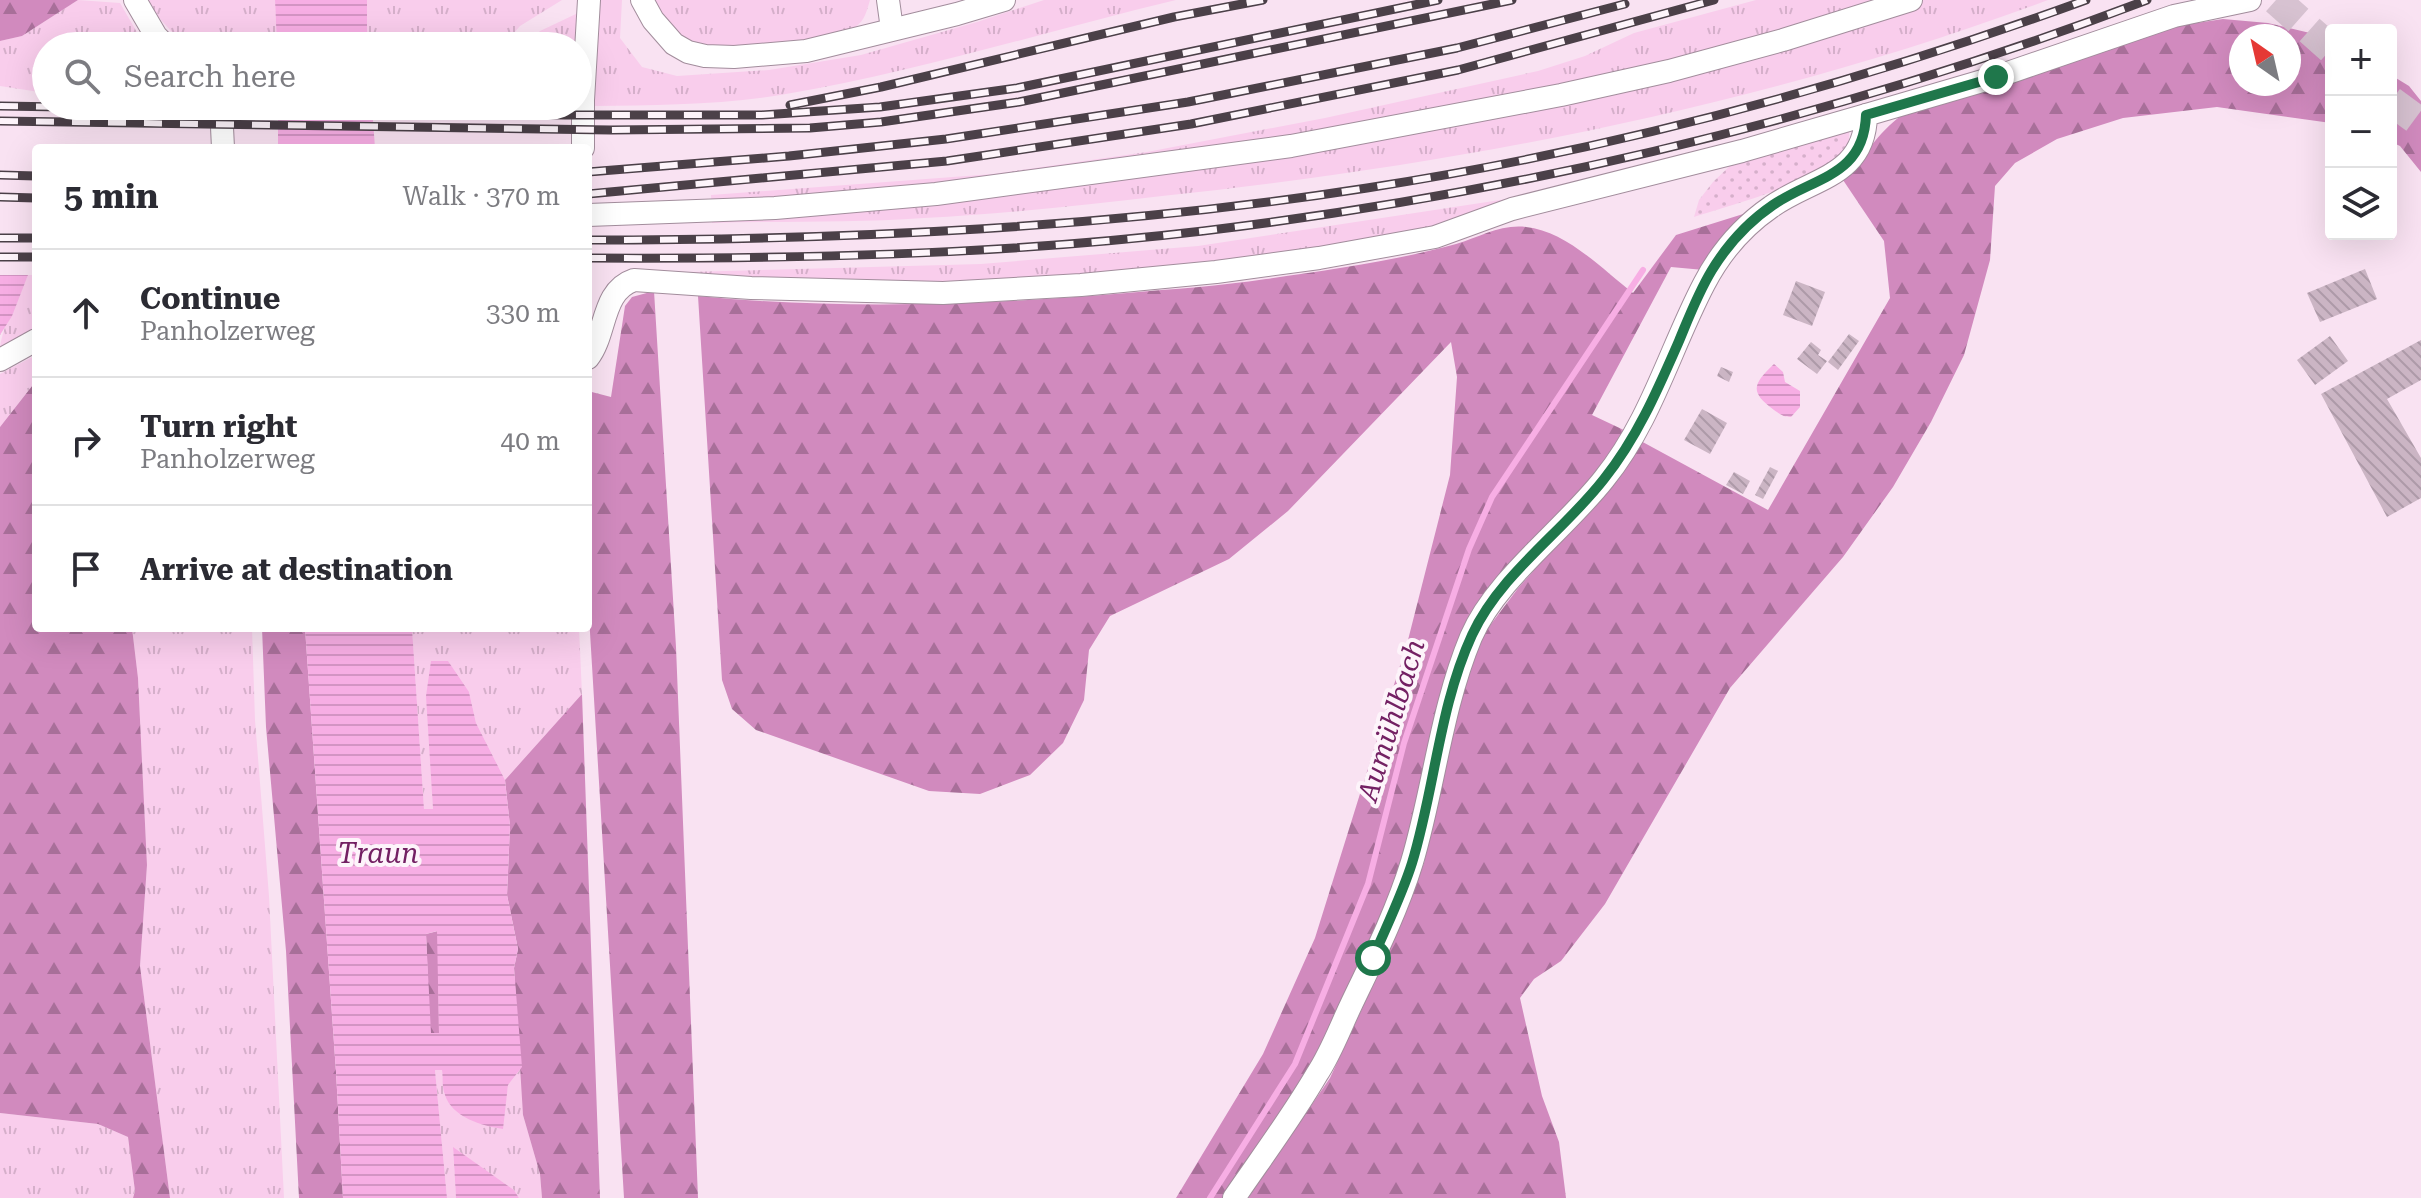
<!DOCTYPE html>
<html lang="en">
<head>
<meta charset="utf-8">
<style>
	:root { --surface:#fff; --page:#f2f2f3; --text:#2b2b33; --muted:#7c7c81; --line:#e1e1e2 }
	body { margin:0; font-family:"Roboto Serif",serif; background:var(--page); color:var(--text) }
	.controls { position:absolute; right:24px; top:24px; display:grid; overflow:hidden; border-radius:8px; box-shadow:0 8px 32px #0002 }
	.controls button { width:72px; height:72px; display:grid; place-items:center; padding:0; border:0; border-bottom:2px solid var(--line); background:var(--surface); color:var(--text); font:40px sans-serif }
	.compass { position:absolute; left:2229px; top:24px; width:72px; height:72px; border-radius:50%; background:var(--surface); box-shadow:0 8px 32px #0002; rotate:326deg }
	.stop { position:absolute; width:24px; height:24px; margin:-18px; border:6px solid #1f774b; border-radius:50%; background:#fff }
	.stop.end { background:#1f774b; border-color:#fff; box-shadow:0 2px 8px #0008 }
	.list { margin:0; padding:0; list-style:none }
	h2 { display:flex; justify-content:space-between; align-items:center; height:104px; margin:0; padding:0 32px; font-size:34px }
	h2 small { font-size:26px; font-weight:400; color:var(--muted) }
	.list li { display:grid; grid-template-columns:52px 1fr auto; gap:24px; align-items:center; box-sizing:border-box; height:128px; padding:0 32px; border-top:2px solid var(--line) }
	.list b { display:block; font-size:30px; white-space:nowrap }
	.list p { margin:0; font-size:26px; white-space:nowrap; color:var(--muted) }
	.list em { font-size:26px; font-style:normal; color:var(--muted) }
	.icon { flex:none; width:44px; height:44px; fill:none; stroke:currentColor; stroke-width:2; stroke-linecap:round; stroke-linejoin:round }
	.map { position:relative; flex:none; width:2421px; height:1198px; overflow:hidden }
	.search { position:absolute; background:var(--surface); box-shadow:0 8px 32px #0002; left:32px; top:32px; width:560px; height:88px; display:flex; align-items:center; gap:20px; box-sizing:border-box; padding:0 28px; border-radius:44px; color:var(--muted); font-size:30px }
	.panel { position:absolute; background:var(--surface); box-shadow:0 8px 32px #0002; left:32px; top:144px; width:560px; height:488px; border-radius:8px }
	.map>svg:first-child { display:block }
	.grass { fill:url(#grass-tufts) }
	.forest { fill:url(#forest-firs); fill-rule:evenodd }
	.garden { fill:url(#garden-dots) }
	.water { fill:url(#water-rules); fill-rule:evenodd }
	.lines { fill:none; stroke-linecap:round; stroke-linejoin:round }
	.stream { stroke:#f7aee4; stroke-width:6 }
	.building { fill:url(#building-back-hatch) }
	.major-tunnel { stroke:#d7c2d1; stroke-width:30; stroke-dasharray:30 15; stroke-linecap:butt }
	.minor-casing { stroke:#a28d9c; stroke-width:24 }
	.minor { stroke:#fff; stroke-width:22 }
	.rail-casing { stroke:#4b4048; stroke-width:9 }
	.rail { stroke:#fdf4fa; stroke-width:6; stroke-dasharray:18; stroke-linecap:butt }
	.route { stroke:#1f774b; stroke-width:10 }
	.labels { text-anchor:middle; stroke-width:8; stroke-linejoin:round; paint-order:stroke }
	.water-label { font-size:28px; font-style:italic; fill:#732063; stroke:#fdf4fa }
</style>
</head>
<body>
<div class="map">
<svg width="2421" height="1198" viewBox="0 0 2421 1198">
	<defs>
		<pattern id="grass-tufts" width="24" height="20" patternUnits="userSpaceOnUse" patternTransform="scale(2)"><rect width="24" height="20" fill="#f9cdec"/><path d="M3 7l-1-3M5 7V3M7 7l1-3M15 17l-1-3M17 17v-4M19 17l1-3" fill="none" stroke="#d5afca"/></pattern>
		<pattern id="forest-firs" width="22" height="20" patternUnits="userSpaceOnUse" patternTransform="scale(2)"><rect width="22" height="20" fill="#d18abe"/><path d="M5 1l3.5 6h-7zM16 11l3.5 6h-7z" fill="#a86f99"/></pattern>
		<pattern id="garden-dots" width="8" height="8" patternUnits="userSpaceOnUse" patternTransform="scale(2)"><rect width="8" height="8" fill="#f9cdec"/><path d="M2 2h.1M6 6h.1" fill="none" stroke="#d5afca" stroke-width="1.8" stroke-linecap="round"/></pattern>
		<pattern id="water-rules" width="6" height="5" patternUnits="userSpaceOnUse" patternTransform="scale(2)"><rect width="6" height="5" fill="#f7aee4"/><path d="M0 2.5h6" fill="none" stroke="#d394c3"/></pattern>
		<pattern id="building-back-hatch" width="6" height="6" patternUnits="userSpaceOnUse" patternTransform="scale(2)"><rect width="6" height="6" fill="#cbb5c4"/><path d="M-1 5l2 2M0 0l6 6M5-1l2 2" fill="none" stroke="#ad9aa8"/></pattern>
	</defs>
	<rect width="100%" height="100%" fill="#f9e2f2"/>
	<g class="grass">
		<polygon points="78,0 120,3 145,46 46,46 46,93 0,86 0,41 22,36"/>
		<polygon points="143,0 275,0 277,46 193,46 171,31"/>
		<polygon points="367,0 562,0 520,26 503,46 367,46"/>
		<path d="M 597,0 L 622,0 L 620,38 L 642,67 L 677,76 L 769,70 L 861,55 L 977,22 L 1044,0 L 1176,0 C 1047,31 917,72 786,94 C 723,105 657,105 593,106 Z"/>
		<path d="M 655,0 L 870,0 C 867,10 865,21 855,27 C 832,42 729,52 702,44 C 694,42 681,37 674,31 C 664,23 659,11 655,0 Z"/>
		<path d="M 1756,0 L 2048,0 C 1763,106 1464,164 1162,196 C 1083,205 1004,214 924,218 C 854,223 783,221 712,223 L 711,195 L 993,174 L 1147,152 L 1325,118 L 1538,71 L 1585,56 L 1634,33 Z"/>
		<polygon points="578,13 577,46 524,46 540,31"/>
		<polygon points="1520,197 1411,236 1227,264 950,287 649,273 981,264 1198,246"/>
		<path d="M 28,275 L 36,275 L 36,329 L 0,351 C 0,330 19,297 28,275 Z"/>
		<polygon points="36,355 36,381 0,427 0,374"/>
		<polygon points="132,628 252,628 255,720 269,896 284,1198 170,1198 140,966 147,865 138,678"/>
		<polygon points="412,628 579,628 582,694 505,780 476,723 469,692 431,754 433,810 424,810"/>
		<polygon points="522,1067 523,1115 540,1174 542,1198 519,1198 514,1190 453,1148 456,1198 447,1198 435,1070 442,1070 444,1094 502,1128 508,1085"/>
		<polygon points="0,1113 98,1124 128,1137 135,1191 133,1198 0,1198"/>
	</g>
	<g class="forest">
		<polygon points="0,0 78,0 22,36 0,41"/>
		<path d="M 2223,19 L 2268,23 L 2331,38 L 2331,123 L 2217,107 L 2123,118 L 2057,139 L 2015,163 L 1995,186 L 1990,260 L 1964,355 L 1931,422 L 1893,487 L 1843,557 L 1730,688 L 1605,904 L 1561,961 L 1534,979 L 1520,998 L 1542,1096 L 1559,1142 L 1566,1198 L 1248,1198 L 1330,1078 L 1384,961 L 1424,863 L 1462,693 L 1482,636 L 1519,587 L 1551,551 L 1639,440 L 1768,510 L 1890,298 L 1884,241 L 1841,177 C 1864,159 1878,132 1901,116 L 2177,26 ZM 2241,36 L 2289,36 L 2289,84 L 2241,84 Z"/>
		<polygon points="2391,75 2409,86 2421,101 2421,172 2400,146 2391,142"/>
		<path d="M 1756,210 L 1704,270 L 1671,267 L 1592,415 L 1628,432 L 1599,477 L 1501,576 L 1406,862 L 1313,1069 L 1228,1198 L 1176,1198 L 1263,1054 L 1315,938 L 1408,640 L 1450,475 L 1457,377 L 1451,342 L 1288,511 L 1229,559 L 1110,616 L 1089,650 L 1084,700 L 1063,743 L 1030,775 L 980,794 L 929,791 L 756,730 L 732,709 L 722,680 L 698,296 C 841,310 984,305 1127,293 C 1173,289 1220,286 1266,279 C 1329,270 1395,261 1456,244 C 1480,237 1501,224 1526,227 C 1566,231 1602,269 1633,293 L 1676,235 Z"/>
		<polygon points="654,291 676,647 698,1198 624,1198 588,599 588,391 611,397 625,306 632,297"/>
		<polygon points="36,381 36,628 132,628 138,678 147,865 140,966 170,1198 133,1198 135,1191 128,1137 98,1124 0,1113 0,427"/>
		<polygon points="262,628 305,628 336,1072 343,1198 299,1198 286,951 266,727"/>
		<polygon points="582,694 600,1198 542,1198 540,1174 523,1115 514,968 518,949 507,895 510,826 505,780"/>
		<polygon points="438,931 439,1033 430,1033 426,934"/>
	</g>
	<path class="garden" d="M 1848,129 C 1864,173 1724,206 1694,217 L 1699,200 L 1713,182 L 1733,163 Z"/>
	<g class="water">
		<polygon points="275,0 367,0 367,46 277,46"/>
		<polygon points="278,106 372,106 375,148 278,148"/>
		<polygon points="0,275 28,275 12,316 0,335"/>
		<path d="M 1774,364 L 1783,372 L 1785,382 L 1800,391 L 1800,407 L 1791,417 C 1783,417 1781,415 1774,410 C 1749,392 1753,384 1774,364 Z"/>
		<path d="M 305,628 L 412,628 L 424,809 L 433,809 L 426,696 L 431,661 L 448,661 L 469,692 L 476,723 L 505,780 L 510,826 L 507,895 L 518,949 L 514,968 L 522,1067 L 508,1085 L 503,1129 C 482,1126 452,1117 445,1095 C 442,1088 443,1078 442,1070 L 435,1070 L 447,1198 L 343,1198 L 336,1072 ZM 437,931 L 439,1033 L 431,1033 L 426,934 Z"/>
		<polygon points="453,1147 514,1190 519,1198 456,1198"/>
	</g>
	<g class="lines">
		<polyline class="stream" points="1210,1198 1295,1064 1368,884 1404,743 1469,549 1492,497 1643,270"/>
	</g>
	<g class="building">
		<polygon points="2365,269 2377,299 2320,322 2307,293"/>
		<polygon points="1796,281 1825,292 1812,326 1783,315"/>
		<polygon points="1849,334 1859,341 1838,370 1828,362"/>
		<polygon points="2330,336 2348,361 2315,385 2297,360"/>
		<polygon points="2421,340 2421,380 2387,399 2421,458 2421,498 2387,517 2321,394"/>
		<polygon points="1811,342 1821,350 1818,355 1827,361 1817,374 1797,359"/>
		<polygon points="1721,367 1733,372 1729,382 1717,376"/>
		<polygon points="1702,409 1727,423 1710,454 1684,440"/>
		<polygon points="1770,467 1778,471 1763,499 1755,495"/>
		<polygon points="1734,472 1750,481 1743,494 1726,485"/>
	</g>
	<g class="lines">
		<g class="major-tunnel">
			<polyline points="2276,0 2331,49"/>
			<polyline points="2391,101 2421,123"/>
		</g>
		<defs>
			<g id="minor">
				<polyline points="135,0 156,36 166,46"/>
				<polyline points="642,0 653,20 674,44 688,52 705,56 734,57 806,51 957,14 1004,0"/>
				<polyline points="888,0 892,29"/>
				<polyline points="221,106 223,148"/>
				<polyline points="583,148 583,100 589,0"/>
				<polyline points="588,215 775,208 936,194 1291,146 1561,95 1669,71 1783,40 1911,0"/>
				<path d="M 588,358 C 607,334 601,291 634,280 L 751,288 L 943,293 L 1081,285 L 1216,272 L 1319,258 L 1435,237 L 1512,209 L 1742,151 L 1866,115"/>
				<polyline points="0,360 36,340"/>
				<path d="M 1234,1198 C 1262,1157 1292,1117 1317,1074 C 1331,1053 1340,1028 1351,1005 C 1373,959 1397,911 1412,862 C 1434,788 1441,709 1471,637 C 1496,579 1564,530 1604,479 C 1651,421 1670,349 1704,284 C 1720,253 1742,227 1771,207 C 1811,178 1865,177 1866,115 L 1996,77 L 2174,16 L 2250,0"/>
			</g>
		</defs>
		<use href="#minor" class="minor-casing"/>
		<use href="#minor" class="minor"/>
		<defs>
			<g id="rail">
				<polyline points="790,105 881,87 1174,17 1263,0"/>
				<polyline points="0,106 565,115 762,115 880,107 1017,88 1438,0"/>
				<polyline points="0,121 611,130 810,128 881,122 1019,102 1512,0"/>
				<polyline points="588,172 789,156 946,139 1188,102 1457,48 1625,4"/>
				<polyline points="0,175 36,176"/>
				<polyline points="588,194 947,161 1191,124 1458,70 1714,0"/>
				<polyline points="0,197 36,198"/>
				<polyline points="0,238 36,238"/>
				<path d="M 588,240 C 848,240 1110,228 1367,188 C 1612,150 1853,85 2086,0"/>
				<polyline points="0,257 36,257"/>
				<path d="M 588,258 C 793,259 999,255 1203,231 C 1526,192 1843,116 2147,0"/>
			</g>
		</defs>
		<use href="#rail" class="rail-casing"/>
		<use href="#rail" class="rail"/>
	</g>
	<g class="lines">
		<path class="route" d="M 1373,958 C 1386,927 1402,895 1412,863 C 1435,788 1439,707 1472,635 C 1501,573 1563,532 1604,479 C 1637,438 1658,389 1679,341 C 1689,317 1698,293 1712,270 C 1728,244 1748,222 1773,205 C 1814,177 1864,176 1866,115 L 1996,77"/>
	</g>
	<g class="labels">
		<g class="water-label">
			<text transform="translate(1391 720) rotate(-73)" y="10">Aumühlbach</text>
			<text x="378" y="863">Traun</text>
		</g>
	</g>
</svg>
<div class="controls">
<button>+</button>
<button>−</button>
<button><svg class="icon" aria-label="layers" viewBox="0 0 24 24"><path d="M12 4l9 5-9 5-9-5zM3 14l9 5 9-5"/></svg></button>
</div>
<svg class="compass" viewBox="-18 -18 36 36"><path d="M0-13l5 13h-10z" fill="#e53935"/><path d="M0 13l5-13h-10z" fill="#7c7c81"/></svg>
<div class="stop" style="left:1373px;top:958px"></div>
<div class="stop end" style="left:1996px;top:77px"></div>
<div class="search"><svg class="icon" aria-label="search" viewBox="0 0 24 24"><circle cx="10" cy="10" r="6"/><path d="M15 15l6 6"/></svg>Search here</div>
<section class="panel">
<h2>5 min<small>Walk · 370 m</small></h2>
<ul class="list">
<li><svg class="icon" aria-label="ahead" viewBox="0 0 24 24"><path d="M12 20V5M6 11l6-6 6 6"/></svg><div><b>Continue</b><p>Panholzerweg</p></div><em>330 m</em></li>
<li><svg class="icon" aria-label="right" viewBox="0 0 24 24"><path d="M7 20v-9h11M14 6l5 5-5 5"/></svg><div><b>Turn right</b><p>Panholzerweg</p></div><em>40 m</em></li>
<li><svg class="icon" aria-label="arrive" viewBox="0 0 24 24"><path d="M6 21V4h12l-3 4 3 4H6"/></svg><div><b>Arrive at destination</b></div></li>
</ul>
</section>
</div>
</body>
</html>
